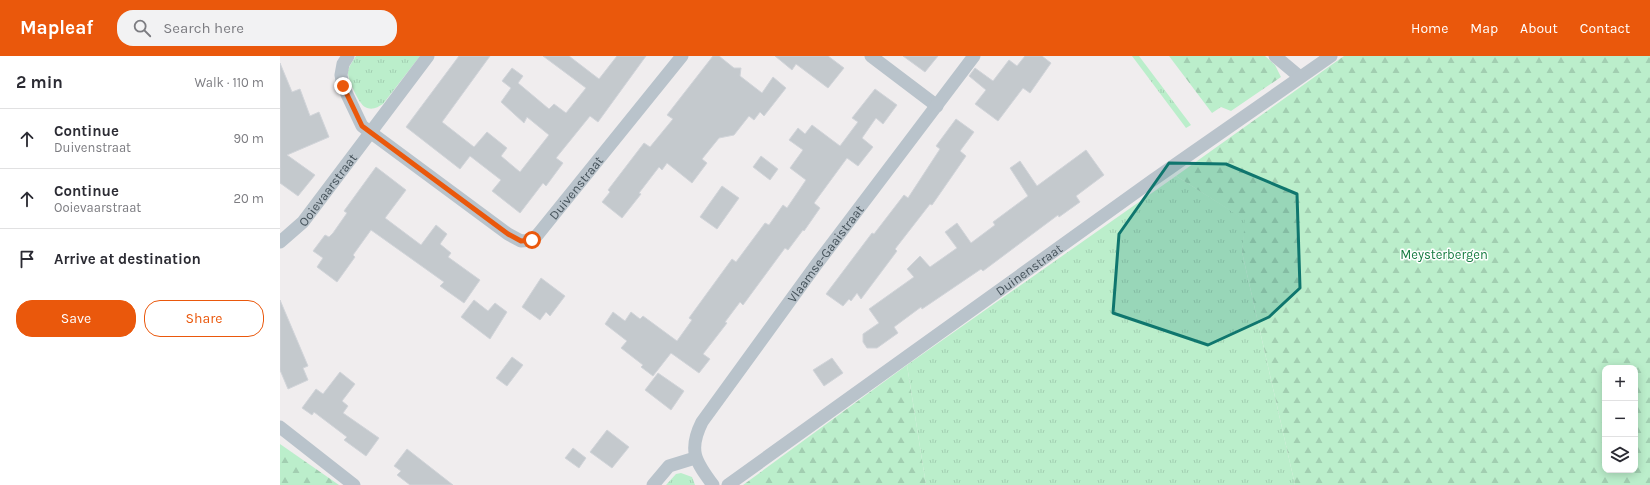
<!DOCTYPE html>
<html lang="en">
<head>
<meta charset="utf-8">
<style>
	:root { --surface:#fff; --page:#f2f2f3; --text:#2b2b33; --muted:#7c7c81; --line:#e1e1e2; --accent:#ea580c }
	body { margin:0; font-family:Karla,sans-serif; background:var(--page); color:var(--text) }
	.controls { position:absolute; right:12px; bottom:12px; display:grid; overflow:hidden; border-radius:8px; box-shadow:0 2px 10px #0003 }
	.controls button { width:36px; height:36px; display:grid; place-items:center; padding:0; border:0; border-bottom:1px solid var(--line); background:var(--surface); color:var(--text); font:20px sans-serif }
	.stop { position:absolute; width:12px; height:12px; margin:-9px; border:3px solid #ea580c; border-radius:50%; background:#fff }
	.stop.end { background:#ea580c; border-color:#fff; box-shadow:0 1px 4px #0008 }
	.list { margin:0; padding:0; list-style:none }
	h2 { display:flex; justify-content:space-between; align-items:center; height:52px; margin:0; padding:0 16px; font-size:17px }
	h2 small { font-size:13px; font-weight:400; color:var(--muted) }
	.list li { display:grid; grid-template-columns:26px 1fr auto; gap:12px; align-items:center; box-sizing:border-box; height:60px; padding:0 16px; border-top:1px solid var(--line) }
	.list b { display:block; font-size:15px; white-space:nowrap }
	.list p { margin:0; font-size:13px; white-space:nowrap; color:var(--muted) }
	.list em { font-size:13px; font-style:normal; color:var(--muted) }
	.actions { display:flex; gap:8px; padding:12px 16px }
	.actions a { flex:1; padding:9px 0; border:1px solid var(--accent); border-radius:16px; text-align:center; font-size:14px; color:var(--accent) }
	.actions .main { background:var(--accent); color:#fff }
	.icon { flex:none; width:22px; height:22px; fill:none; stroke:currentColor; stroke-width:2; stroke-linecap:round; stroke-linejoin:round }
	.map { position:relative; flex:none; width:1370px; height:429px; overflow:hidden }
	header { display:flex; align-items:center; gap:24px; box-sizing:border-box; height:56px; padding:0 20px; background:var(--accent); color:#fff }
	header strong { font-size:19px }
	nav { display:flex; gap:22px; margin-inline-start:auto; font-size:14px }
	.search { width:280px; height:36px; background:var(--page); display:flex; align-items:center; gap:10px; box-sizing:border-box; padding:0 14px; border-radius:16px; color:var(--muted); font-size:15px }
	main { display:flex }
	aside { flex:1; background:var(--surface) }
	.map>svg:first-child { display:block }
	.grass { fill:url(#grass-tufts) }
	.forest { fill:url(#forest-firs); fill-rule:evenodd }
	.building { fill:#c4c9cd; stroke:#d1d4d9 }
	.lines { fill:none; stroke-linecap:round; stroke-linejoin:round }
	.minor { stroke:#b9c3cb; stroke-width:13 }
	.route { stroke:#ea580c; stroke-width:5 }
	.marked { fill:#0f766e; fill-opacity:0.2; stroke:#0f766e; stroke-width:3; stroke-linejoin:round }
	.labels { text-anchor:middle; stroke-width:3; stroke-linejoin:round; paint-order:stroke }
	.street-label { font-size:13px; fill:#46535b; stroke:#fff }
	.park-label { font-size:13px; fill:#177c41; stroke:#fff }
</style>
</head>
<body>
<header>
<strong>Mapleaf</strong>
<div class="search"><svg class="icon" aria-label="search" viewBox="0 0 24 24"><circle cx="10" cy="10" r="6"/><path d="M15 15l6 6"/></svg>Search here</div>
<nav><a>Home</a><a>Map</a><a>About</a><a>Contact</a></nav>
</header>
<main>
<aside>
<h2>2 min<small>Walk · 110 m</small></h2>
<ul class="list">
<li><svg class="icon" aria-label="ahead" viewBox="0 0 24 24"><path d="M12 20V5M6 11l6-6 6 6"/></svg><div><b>Continue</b><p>Duivenstraat</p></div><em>90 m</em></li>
<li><svg class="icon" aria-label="ahead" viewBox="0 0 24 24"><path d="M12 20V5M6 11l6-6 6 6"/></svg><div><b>Continue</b><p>Ooievaarstraat</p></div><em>20 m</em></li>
<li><svg class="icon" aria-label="arrive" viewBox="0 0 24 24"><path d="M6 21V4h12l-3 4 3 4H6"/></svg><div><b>Arrive at destination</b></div></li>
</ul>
<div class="actions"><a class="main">Save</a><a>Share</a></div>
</aside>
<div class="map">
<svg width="1370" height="429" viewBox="0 0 1370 429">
	<defs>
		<pattern id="grass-tufts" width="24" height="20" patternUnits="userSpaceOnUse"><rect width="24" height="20" fill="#bbeecb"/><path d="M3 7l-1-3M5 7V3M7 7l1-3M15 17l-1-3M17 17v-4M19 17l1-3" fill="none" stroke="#a2ceb1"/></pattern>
		<pattern id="forest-firs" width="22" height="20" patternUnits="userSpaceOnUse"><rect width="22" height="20" fill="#bbeecb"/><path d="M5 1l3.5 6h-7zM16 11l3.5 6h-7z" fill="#a2ceb1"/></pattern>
	</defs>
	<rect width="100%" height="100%" fill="#f0edee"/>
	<g class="grass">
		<path d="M 76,0 L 140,0 L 103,48 C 98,51 92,55 85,51 C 79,48 68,24 68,17 C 68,11 73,5 76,0 Z"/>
		<polygon points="852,0 859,0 911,69 906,72"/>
		<polygon points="896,120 966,164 962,196 1015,429 646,429 627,309"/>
		<polygon points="401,417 412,421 415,429 386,429 396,418"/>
	</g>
	<g class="forest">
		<polygon points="889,0 985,0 995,9 1001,21 951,55 941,51 932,57"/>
		<path d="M 1064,0 L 1370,0 L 1370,429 L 1015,429 L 962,196 L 965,164 L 896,120 ZM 1325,312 L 1355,312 L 1355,414 L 1325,414 Z"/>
		<polygon points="627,309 646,429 463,429"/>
		<polygon points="0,388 59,429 0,429"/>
	</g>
	<g class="building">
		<polygon points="179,0 210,0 162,66 194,91 207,76 227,92 221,100 240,116 269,79 247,61 244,67 221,46 231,32 222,25 232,12 243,20 238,27 269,53 274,48 286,57 306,32 263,0 289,0 319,23 337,0 366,0 318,66 310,60 276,102 283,107 266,130 263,127 240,157 212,135 221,124 190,100 180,113 126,71"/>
		<polygon points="433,0 439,0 454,12 461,12 460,20 482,37 493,21 506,32 484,60 480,56 474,64 469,60 454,79 439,82 422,103 427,107 412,127 387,107 382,114 379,111 359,137 361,138 342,162 322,146 330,136 328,134 364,87 370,91 393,63 387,59"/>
		<polygon points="495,0 548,0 564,12 548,32 516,8 512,14"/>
		<polygon points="623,0 658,0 645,16"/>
		<polygon points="745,0 762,0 771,7 750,37 743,32 718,65 695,48 706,34 689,20 695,12 713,25 729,4 737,10"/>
		<polygon points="0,7 12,36 20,33 30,60 39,56 49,81 7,99 35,119 18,140 0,127"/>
		<polygon points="595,33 617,49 603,68 596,62 582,82 593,91 578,110 567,102 534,147 540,152 524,175 523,174 508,194 505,192 463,249 460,246 445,266 447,267 423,298 430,303 419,317 391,297 373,320 361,311 363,309 341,292 347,285 325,268 333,256 345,265 351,256 360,263 363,260 397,285 412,264 409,262 452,203 456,206 485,167 489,169 503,149 507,152 526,124 510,112 523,94 509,84 518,72 525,78 532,69 560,90 578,66 572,62"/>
		<polygon points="676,63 694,76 680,95 686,100 652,149 650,148 615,193 617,195 581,243 577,237 571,245 569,243 563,250 546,238 592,177 594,178 624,139 628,142 660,93 656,90"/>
		<polygon points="806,94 824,119 796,140 800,146 779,161 778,159 703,215 701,213 642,253 641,251 614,271 618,277 597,292 587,292 583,286 583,278 599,267 589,253 634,221 627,213 640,200 650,211 677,192 665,176 677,167 691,187 715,169 713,166 748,140 730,112 740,105 757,130"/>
		<polygon points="481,100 498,113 490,124 473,111"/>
		<polygon points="96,111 126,134 105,162 141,189 156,169 167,178 160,188 171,197 168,201 200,224 184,247 160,230 164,226 91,174 73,199 75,201 57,226 37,211 43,202 33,195 45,179 49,181 53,177 67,157 64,155"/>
		<polygon points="442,130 459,142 437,173 420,161"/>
		<polygon points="261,222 285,240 270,260 266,256 260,264 242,251"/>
		<polygon points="0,244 28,310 23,312 28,324 8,333 0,314"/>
		<polygon points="194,244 208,255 215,247 227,256 210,283 181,261"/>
		<polygon points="232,301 243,309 227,330 216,322"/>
		<polygon points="552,302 563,317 544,330 533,314"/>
		<polygon points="60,316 75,328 62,345 68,350 63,357 99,382 86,400 64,384 67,381 34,356 32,359 22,352 36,333 43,338"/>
		<polygon points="378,317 404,335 391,354 365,334"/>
		<polygon points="327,374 349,391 332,412 310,396"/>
		<polygon points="293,392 306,402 299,412 285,402"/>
		<polygon points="127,393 173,429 130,429 117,419 121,415 114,410"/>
	</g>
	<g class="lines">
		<g class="minor">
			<path id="s1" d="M 68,0 L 63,8 L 61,19 L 63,30 L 82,70 L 228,178 L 241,185 L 253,184 L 259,177 L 402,0"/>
			<polyline points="591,0 657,50"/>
			<polyline points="995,0 1020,21"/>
			<path id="s2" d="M 0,186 L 23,166 L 148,0"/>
			<polyline points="0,371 74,429"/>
			<polyline points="373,429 389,410 415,402"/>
			<path id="s3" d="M 433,429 C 415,405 408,394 422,366 L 536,209 L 694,0"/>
			<path id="s4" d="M 448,429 L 873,124 L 1051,0"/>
		</g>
	</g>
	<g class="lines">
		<polyline class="route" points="63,30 82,70 228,178 241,185 252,184"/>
	</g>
	<path class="marked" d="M 889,107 L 946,108 L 1017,138 L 1020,232 L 989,261 L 928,289 L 833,257 L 839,178 Z"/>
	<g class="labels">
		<g class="street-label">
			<text dy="5" stroke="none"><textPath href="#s1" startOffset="352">Duivenstraat</textPath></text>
			<text dy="5" stroke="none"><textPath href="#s2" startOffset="71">Ooievaarstraat</textPath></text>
			<text dy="5" stroke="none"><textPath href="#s3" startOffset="278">Vlaamse-Gaaistraat</textPath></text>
			<text dy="5" stroke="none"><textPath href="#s4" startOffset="370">Duinenstraat</textPath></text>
		</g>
		<g class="park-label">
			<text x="1164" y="203">Meysterbergen</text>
		</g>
	</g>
</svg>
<div class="controls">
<button>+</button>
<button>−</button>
<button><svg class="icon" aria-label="layers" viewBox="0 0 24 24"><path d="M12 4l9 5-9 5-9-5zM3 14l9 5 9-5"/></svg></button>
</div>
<div class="stop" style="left:252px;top:184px"></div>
<div class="stop end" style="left:63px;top:30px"></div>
</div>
</main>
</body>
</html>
